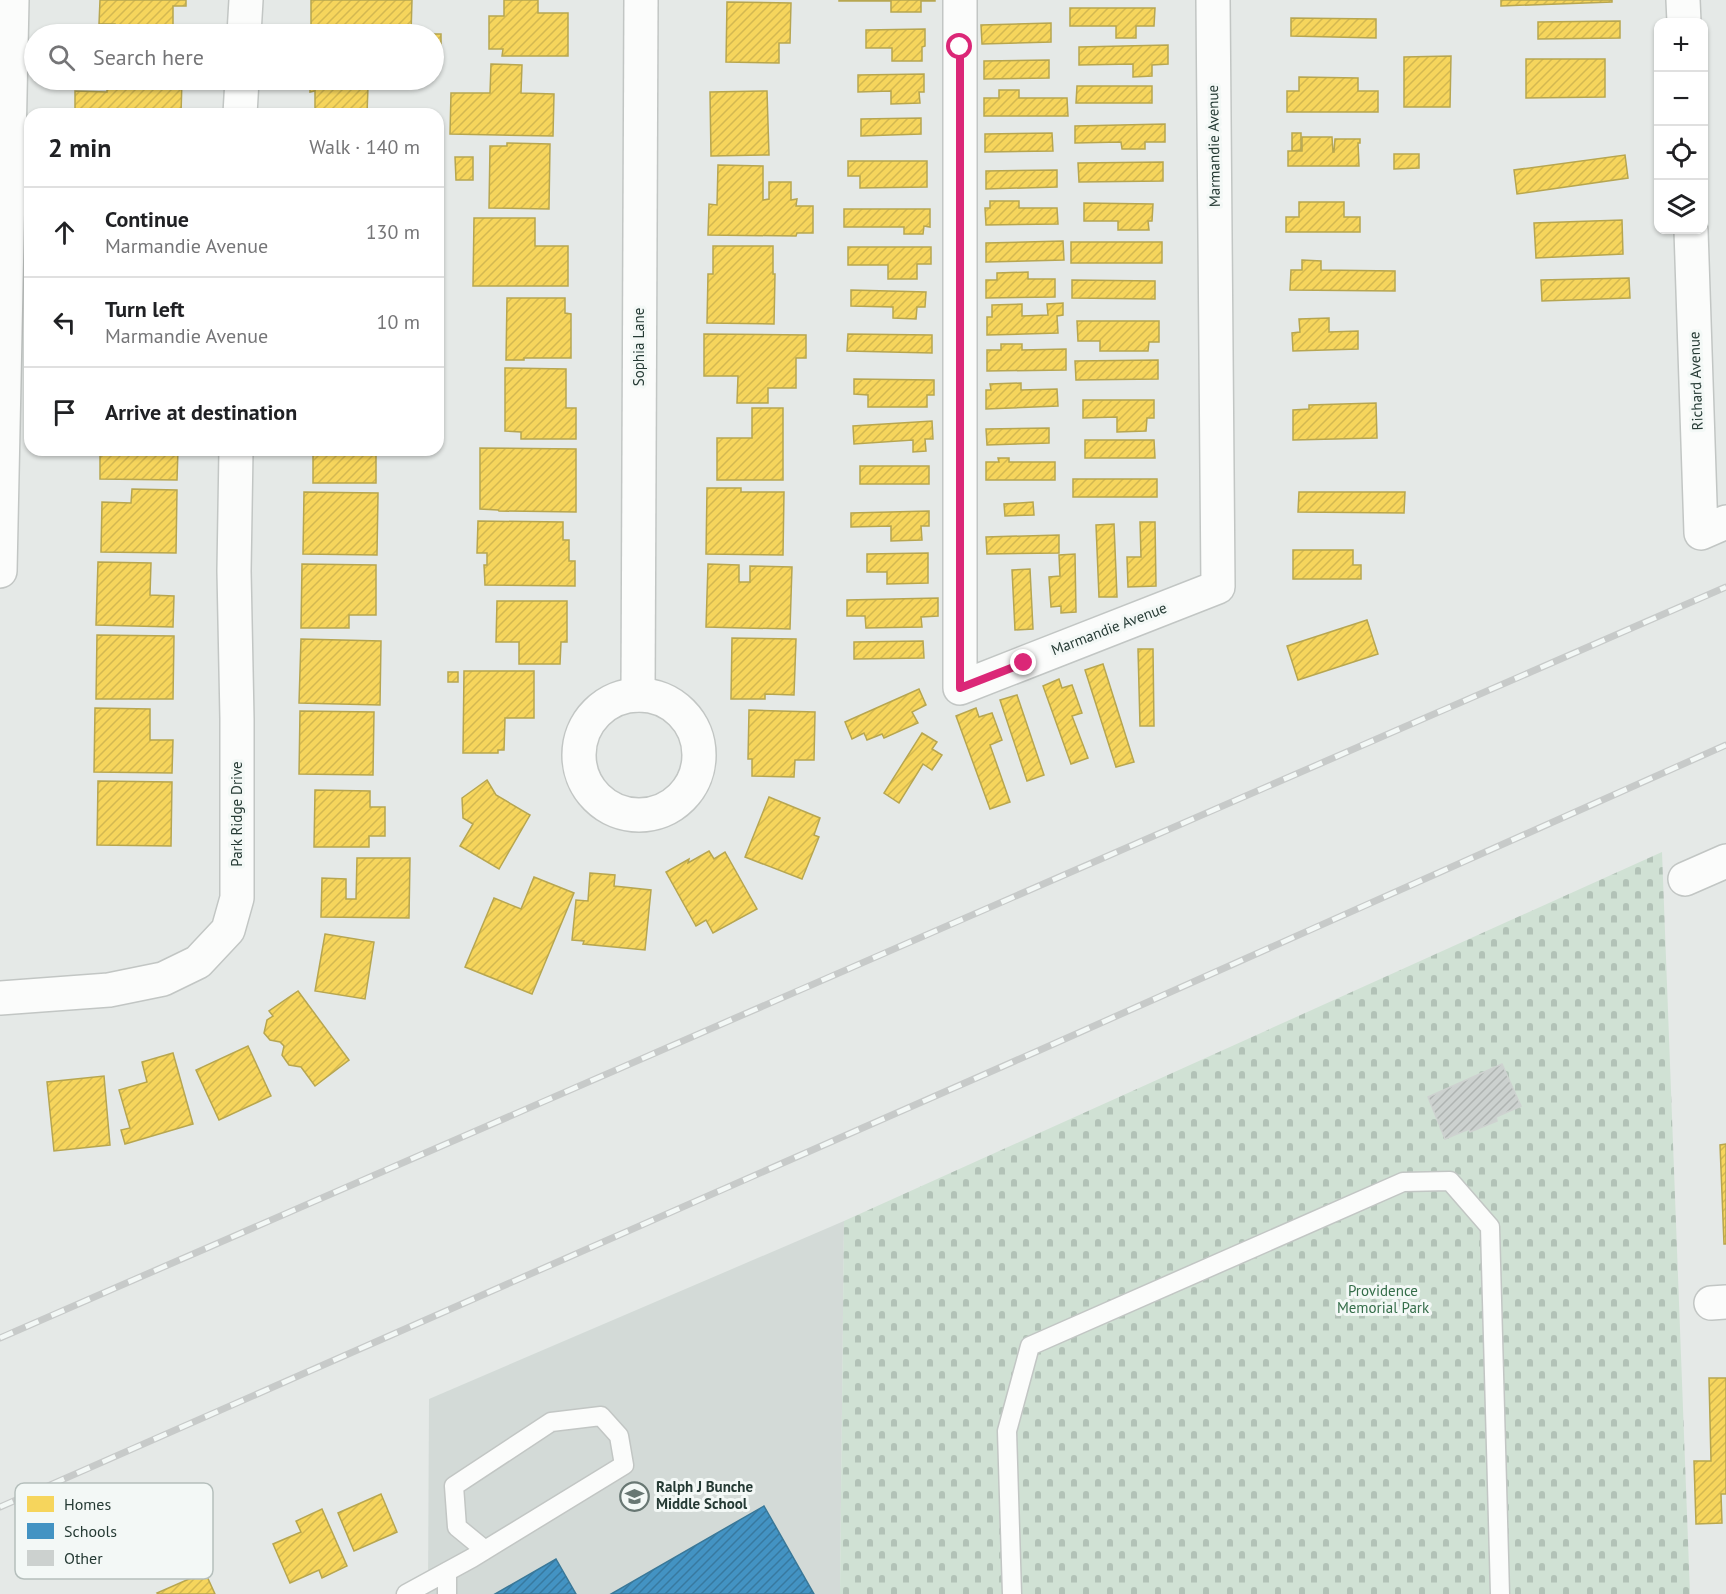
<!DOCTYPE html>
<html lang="en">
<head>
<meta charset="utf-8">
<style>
	:root { --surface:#fff; --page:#f2f2f2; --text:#202124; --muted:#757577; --line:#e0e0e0 }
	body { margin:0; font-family:"PT Sans",sans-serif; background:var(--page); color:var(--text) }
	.controls { position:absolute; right:18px; top:18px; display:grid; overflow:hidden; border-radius:12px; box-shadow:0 2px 4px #0004 }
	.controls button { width:54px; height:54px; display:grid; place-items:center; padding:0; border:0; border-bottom:2px solid var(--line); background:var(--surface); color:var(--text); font:30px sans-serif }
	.stop { position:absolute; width:18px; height:18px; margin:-14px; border:4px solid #db2777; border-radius:50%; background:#fff }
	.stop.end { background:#db2777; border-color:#fff; box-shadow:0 2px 6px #0008 }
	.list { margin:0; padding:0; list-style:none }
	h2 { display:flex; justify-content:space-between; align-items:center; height:78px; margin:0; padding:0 24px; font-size:26px }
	h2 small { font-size:20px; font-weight:400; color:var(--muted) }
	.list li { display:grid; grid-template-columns:39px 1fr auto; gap:18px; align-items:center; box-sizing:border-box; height:90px; padding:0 24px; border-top:2px solid var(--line) }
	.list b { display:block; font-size:22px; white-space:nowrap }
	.list p { margin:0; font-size:20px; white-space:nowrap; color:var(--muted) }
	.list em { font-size:20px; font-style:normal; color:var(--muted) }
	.icon { flex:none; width:33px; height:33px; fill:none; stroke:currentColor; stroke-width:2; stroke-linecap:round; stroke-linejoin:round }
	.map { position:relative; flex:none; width:1726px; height:1594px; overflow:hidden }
	.search { position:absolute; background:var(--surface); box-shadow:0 2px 4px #0004; left:24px; top:24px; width:420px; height:66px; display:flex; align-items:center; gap:15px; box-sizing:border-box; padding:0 21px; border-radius:33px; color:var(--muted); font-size:22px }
	.panel { position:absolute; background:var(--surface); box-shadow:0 2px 4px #0004; left:24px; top:108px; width:420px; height:348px; border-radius:18px }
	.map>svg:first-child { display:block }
	.built { fill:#d3dad7 }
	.cemetery { fill:url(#cemetery-stones) }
	.homes { fill:url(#homes-hatch); stroke:#b7a650; stroke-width:1.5 }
	.schools { fill:url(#schools-hatch); stroke:#3a7898; stroke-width:1.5 }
	.building { fill:url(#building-hatch); stroke:#ced2d0; stroke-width:1.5 }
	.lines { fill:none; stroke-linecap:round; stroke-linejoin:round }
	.lane-casing { stroke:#c2c6c4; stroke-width:21 }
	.street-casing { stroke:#c2c6c4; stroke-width:36 }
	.lane { stroke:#fbfcfb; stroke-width:18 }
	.street { stroke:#fbfcfb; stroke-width:33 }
	.rail-casing { stroke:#c7cac9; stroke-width:7 }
	.rail { stroke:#f3f8f6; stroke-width:4.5; stroke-dasharray:14; stroke-linecap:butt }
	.route { stroke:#db2777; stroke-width:8 }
	.labels { text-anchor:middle; stroke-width:6; stroke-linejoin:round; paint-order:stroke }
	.street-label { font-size:15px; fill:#253a34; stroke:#f3f8f6 }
	.park-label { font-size:15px; fill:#346d49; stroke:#f3f8f6 }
	.poi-label { font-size:15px; font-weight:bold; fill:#253a34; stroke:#f3f8f6; text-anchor:start }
	.key { fill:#f3f8f6; stroke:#b5bfbc; stroke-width:1.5 }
	.key-label { font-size:16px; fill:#253a34 }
</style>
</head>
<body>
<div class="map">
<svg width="1726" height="1594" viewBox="0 0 1726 1594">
	<defs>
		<pattern id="cemetery-stones" width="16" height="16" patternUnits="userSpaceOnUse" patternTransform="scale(1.5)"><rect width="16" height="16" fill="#d0e1d4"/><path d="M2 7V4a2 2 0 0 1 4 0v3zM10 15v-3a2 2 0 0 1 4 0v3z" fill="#b2c2b7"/></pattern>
		<pattern id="homes-hatch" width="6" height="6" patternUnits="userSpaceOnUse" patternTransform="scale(1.5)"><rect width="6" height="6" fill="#f6d55c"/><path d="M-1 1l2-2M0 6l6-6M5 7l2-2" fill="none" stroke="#d3b851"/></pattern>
		<pattern id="schools-hatch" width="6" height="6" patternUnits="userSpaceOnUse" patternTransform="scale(1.5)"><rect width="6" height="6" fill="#4393c3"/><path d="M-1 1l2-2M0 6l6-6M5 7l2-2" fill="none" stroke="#38799f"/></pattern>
		<pattern id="building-hatch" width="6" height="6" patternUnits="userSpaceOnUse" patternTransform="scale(1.5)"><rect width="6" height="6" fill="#ccd1cf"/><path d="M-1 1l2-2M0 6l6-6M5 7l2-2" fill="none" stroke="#afb4b2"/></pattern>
	</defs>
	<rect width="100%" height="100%" fill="#e5e9e7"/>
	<polygon class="built" points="844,1221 840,1594 428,1594 429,1399"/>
	<polygon class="cemetery" points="1662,852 1690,1594 840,1594 844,1221"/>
	<g class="homes">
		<polygon points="100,0 186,0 186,6 173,6 173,34 115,34 115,24 99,24"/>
		<polygon points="311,0 412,0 411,34 311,34"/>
		<polygon points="504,0 538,0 538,13 568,13 568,56 502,56 503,49 489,49 489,16 504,16"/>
		<polygon points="839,0 935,0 935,1 921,1 921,12 891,12 891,1 839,1"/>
		<polygon points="1501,0 1612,0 1612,2 1501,6"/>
		<polygon points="727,2 791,3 790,43 779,43 779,63 726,62"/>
		<polygon points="1070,8 1155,8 1154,26 1136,26 1136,38 1116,38 1116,26 1070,26"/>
		<polygon points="1291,18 1376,19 1376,38 1291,36"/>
		<polygon points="1620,21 1620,38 1538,39 1538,22"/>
		<polygon points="1051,23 1051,42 982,44 981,25"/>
		<polygon points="925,29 925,46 922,47 922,61 892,61 892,48 866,48 866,30"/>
		<polygon points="423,34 441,34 441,49 434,48 434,34"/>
		<polygon points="1168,45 1168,64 1152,65 1152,76 1133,77 1133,64 1079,65 1079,47"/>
		<polygon points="1451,56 1450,107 1404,107 1404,57"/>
		<polygon points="1526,59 1605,59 1605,97 1526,98"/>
		<polygon points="1049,60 1049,78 984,79 984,61"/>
		<polygon points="491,64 522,65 521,93 554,94 553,136 450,134 451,93 490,93"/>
		<polygon points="924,74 924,92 919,92 920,103 891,104 891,91 858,92 858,75"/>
		<polygon points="1299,77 1358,78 1358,91 1378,91 1378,112 1287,112 1287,91 1299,91"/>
		<polygon points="107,80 182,80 181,114 75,113 75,91 107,92"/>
		<polygon points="310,80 378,80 377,87 368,87 367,114 315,114 315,91 310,92"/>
		<polygon points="1077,86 1152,86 1152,103 1076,103"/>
		<polygon points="999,90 1019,90 1019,98 1067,98 1068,116 984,116 984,98 999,98"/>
		<polygon points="767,91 769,155 711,156 710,92"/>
		<polygon points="921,118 921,134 861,136 861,119"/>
		<polygon points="1165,124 1165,142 1145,142 1145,149 1122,149 1121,142 1075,143 1075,126"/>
		<polygon points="1052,133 1053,151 985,152 985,134"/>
		<polygon points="1292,133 1301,133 1301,150 1292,151"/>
		<polygon points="1302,137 1332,137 1333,152 1334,152 1335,139 1360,139 1360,143 1358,143 1359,166 1288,166 1288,151 1302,151"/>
		<polygon points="507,143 550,144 549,209 489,208 490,146 507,146"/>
		<polygon points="1394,154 1419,154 1419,168 1394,169"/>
		<polygon points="1625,155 1628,178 1517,194 1514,170"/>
		<polygon points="455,157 473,157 473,180 456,180"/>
		<polygon points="848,161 927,161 927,187 860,188 860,176 848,176"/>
		<polygon points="1163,162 1163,181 1079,182 1078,163"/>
		<polygon points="718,165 763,166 763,200 769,199 769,182 791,182 791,200 797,199 796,206 813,206 813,233 797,233 796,236 708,235 709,204 717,205"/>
		<polygon points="1057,170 1057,187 986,189 986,171"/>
		<polygon points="990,201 1019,201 1019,208 1057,208 1058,224 986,225 985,208 990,208"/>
		<polygon points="1299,202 1344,202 1344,217 1360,217 1360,232 1286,232 1286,217 1299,217"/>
		<polygon points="1084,203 1153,204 1152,221 1148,221 1149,230 1118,230 1118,221 1084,221"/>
		<polygon points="844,209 930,209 930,227 924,226 923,234 904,234 904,227 844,227"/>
		<polygon points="474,218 535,218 535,246 568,246 568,286 473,286"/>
		<polygon points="1622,220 1623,254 1536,258 1534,223"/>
		<polygon points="1063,241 1064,260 986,262 986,243"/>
		<rect x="1071" y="242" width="91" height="21"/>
		<polygon points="713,246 773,246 773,274 775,274 774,324 707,323 708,274 713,274"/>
		<polygon points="848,247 931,247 931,264 917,264 917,279 888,279 888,265 848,265"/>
		<polygon points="1302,260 1321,261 1321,270 1395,271 1395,291 1290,290 1291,270 1302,270"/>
		<polygon points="1028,272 1028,279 1055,279 1055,297 986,298 986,280 997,280 997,273"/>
		<polygon points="1629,278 1630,298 1542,301 1541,280"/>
		<polygon points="1072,280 1155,281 1155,299 1072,298"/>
		<polygon points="851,290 926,292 925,307 917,307 916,319 893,318 893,307 851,306"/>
		<polygon points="507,298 565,298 565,313 571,314 571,358 524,358 524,360 506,360"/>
		<polygon points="1063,303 1063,315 1057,316 1058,333 987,335 987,317 992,317 992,305 1022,304 1022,316 1048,315 1047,304"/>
		<polygon points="1329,318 1329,332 1358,331 1358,349 1293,351 1292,333 1300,332 1299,319"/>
		<polygon points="1077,321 1159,321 1159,342 1149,342 1148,351 1100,351 1100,341 1078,341"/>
		<polygon points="704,334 806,335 806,358 796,358 796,388 768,388 768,403 737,403 738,376 704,376"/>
		<polygon points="848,334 932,335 932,353 847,351"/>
		<polygon points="1001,344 1022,344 1022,350 1066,349 1066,370 987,371 987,350 1001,350"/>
		<polygon points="1158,360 1158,379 1076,380 1075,361"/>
		<polygon points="505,368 566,369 566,408 576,408 576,439 521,439 521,432 505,431"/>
		<polygon points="854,379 934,380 934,395 927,395 927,407 868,407 868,395 854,394"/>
		<polygon points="1021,383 1021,390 1057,389 1058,406 986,409 986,390 991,390 990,384"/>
		<polygon points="1083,400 1154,400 1154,418 1147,418 1146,431 1117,432 1117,417 1083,418"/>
		<polygon points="1376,403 1377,438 1293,440 1293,410 1309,409 1309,405"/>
		<polygon points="752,408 783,408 783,480 717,480 717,438 752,438"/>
		<polygon points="932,421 933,439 925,439 926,451 913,452 913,440 854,444 853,426"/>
		<polygon points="1049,428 1049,443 987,445 986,429"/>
		<polygon points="1085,440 1154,440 1155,458 1085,458"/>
		<polygon points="480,448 576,449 576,512 499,511 498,510 480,509"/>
		<polygon points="100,450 178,450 177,480 100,479"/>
		<rect x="313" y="450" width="63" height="33"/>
		<polygon points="998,458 1009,458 1009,462 1055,462 1055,480 986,480 986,462 999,462"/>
		<rect x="860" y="466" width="69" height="18"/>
		<rect x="1073" y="479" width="84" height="18"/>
		<polygon points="707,488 741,488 741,492 784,492 783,555 706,554"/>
		<polygon points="132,489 177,490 176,553 101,552 102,502 131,503"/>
		<polygon points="304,492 378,493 377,555 303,554"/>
		<polygon points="1299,492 1405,492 1404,513 1298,512"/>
		<polygon points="1033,502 1034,515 1005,516 1004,504"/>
		<polygon points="929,511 929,526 921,526 922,540 891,541 891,526 851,527 851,513"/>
		<polygon points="478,521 563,522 563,540 569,540 569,561 575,561 575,586 485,585 484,565 487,565 487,553 477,553"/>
		<polygon points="1140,522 1155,522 1156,586 1128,587 1127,557 1141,557"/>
		<polygon points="1114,524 1117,597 1099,597 1096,525"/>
		<polygon points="1059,535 1059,553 987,554 986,537"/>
		<polygon points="1293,550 1353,550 1353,565 1361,565 1361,579 1293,579"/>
		<polygon points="928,553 928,583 887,584 887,572 867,572 867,554"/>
		<polygon points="1075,554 1076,612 1061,613 1061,606 1051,607 1049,577 1060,576 1059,555"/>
		<polygon points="98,562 151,563 150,595 174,596 173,627 96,625"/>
		<polygon points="302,564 376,565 376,615 349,615 349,628 301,628"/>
		<polygon points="708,564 739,565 739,582 750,582 750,566 792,567 790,629 706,627"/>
		<polygon points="1030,569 1033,629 1015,630 1012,570"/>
		<polygon points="938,598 938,616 921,617 922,627 866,628 865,616 847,616 847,600"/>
		<polygon points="497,601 567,601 567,642 561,642 560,664 519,664 519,642 496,642"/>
		<polygon points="1367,620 1378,654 1298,680 1287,646"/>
		<polygon points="97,635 174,636 173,699 96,699"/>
		<polygon points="732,638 796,639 794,695 765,694 765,699 731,699"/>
		<polygon points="301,639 381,641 380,705 299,703"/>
		<polygon points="923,641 924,658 854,659 854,642"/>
		<polygon points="1138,649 1153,649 1154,726 1140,726"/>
		<polygon points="1103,664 1134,762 1116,767 1085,670"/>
		<polygon points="464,671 534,671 534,718 505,718 504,750 498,750 498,753 463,753"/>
		<rect x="448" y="672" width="10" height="10"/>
		<polygon points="1059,679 1062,688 1072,685 1082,713 1072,716 1088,758 1071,764 1043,686"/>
		<polygon points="919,689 926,705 912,712 918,723 884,738 882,734 867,740 864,733 852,739 845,722"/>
		<polygon points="1017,695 1044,775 1027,781 1000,700"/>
		<polygon points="95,708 150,709 150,740 173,740 172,773 94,772"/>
		<polygon points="976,708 979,717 992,713 1002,740 990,745 1010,802 990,809 956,716"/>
		<polygon points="749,710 815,712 814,760 795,760 794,777 752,776 752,759 748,759"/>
		<polygon points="300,711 374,712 373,775 299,774"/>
		<polygon points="922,733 937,742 932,749 942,755 932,770 923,764 899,803 884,793"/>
		<polygon points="487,780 496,795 530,815 499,869 460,846 473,824 463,818 462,798"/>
		<polygon points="98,781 172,782 171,846 97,845"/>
		<polygon points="315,790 370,791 370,807 385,807 385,836 369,836 369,847 314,847"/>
		<polygon points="769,797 820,818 814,835 819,837 802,879 745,857"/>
		<polygon points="709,851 714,859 725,852 757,909 713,933 706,920 696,926 666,872 689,859 688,863"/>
		<polygon points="357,858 410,858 409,918 321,917 322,878 346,879 346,899 356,899"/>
		<polygon points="590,873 615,875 614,886 651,890 645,950 583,944 584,941 572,940 576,900 588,901"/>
		<polygon points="534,877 574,893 532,994 465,967 494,898 521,909"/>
		<polygon points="325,934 374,942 365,999 315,991"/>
		<polygon points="298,991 349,1060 315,1086 301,1067 289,1065 282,1055 284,1046 280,1042 270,1040 264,1033 267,1020 273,1016 269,1011"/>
		<polygon points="248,1046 271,1096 219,1120 196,1070"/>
		<polygon points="173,1053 193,1124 125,1144 121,1130 130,1128 119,1090 147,1082 142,1062"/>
		<polygon points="104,1076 110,1145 54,1151 47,1082"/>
		<polygon points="1726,1144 1726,1244 1724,1244 1720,1145"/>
		<polygon points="1709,1378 1726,1378 1726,1494 1721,1494 1722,1523 1696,1524 1694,1461 1711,1461"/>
		<polygon points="381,1494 397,1532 354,1551 338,1513"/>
		<polygon points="322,1509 347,1566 322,1578 319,1570 290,1583 273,1544 301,1532 296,1521"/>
		<polygon points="205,1572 215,1594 158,1594 157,1593"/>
	</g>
	<g class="schools">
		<polygon points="764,1506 814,1594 611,1594"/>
		<polygon points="556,1559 576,1594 495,1594"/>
	</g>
	<polygon class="building" points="1502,1064 1521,1106 1496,1117 1497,1121 1470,1132 1469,1129 1445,1139 1428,1097"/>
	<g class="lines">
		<defs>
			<g id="lane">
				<polyline points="406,1594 472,1558 624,1465 619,1436 601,1416 551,1422 454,1486 457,1527 485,1550"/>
				<polyline points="447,1594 447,1572"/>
				<polyline points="1012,1594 1007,1431 1030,1346 1403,1182 1450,1181 1490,1227 1500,1594"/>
			</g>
			<g id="street">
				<polyline points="960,0 960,688 1218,587 1213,0"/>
				<polyline points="1683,0 1684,22"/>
				<polyline points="244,34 246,0"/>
				<polyline points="240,114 242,80"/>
				<polyline points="1691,230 1701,533 1726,522"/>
				<polyline points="0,571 12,0"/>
				<circle cx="639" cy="755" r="60"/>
				<polyline points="638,695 641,0"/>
				<polyline points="1685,879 1726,861"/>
				<polyline points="0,998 109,990 163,979 198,962 228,930 237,898 237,719 234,571 236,450"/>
				<polyline points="1711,1303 1726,1302"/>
			</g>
		</defs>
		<use href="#lane" class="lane-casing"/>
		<use href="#street" class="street-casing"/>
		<use href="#lane" class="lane"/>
		<use href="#street" class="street"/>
		<defs>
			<g id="rail">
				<polyline points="0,1338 1726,587"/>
				<polyline points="0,1507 1040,1050 1726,745"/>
			</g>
		</defs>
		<use href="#rail" class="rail-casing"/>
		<use href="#rail" class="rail"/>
	</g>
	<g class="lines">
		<polyline class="route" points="960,47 960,688 1024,663"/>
	</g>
	<defs>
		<symbol id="school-ring" viewBox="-11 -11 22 22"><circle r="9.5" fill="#f3f8f6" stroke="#687773" stroke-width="1.5"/><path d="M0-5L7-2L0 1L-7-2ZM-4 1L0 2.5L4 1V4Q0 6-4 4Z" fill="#687773"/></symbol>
	</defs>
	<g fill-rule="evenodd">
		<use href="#school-ring" x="618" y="1480" width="33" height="33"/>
	</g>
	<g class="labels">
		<g class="street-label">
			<text transform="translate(1214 146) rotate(-91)" y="5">Marmandie Avenue</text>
			<text transform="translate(639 347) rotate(-90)" y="5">Sophia Lane</text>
			<text transform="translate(1696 381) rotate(-92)" y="5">Richard Avenue</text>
			<text transform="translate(1109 629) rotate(-21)" y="5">Marmandie Avenue</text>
			<text transform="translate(237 814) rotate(-90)" y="5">Park Ridge Drive</text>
		</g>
		<g class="park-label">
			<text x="1383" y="1296">Providence<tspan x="1383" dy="17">Memorial Park</tspan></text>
		</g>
		<g class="poi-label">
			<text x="656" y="1492">Ralph J Bunche<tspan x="656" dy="17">Middle School</tspan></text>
		</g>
	</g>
	<rect x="15" y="1483" width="198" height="96" rx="9" class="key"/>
	<rect x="27" y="1496" width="27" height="16" fill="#f6d55c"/>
	<rect x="27" y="1523" width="27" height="16" fill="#4393c3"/>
	<rect x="27" y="1550" width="27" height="16" fill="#ccd1cf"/>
	<g class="key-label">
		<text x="64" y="1510">Homes</text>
		<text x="64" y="1537">Schools</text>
		<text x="64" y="1564">Other</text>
	</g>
</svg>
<div class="controls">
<button>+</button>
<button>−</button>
<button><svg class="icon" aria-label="locate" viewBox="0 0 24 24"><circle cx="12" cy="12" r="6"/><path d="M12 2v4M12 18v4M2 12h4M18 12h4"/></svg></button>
<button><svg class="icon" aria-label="layers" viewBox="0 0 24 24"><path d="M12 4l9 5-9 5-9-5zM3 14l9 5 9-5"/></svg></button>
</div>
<div class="stop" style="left:960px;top:47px"></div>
<div class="stop end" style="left:1024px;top:663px"></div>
<div class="search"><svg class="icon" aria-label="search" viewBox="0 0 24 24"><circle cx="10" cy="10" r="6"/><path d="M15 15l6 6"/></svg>Search here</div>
<section class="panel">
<h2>2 min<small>Walk · 140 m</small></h2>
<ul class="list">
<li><svg class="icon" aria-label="ahead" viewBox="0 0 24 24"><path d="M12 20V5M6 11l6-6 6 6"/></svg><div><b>Continue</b><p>Marmandie Avenue</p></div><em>130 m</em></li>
<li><svg class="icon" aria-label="left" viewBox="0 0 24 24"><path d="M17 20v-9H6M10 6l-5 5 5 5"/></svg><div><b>Turn left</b><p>Marmandie Avenue</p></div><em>10 m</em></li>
<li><svg class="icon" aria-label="arrive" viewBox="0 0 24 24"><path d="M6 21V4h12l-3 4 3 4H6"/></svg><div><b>Arrive at destination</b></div></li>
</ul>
</section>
</div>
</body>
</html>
